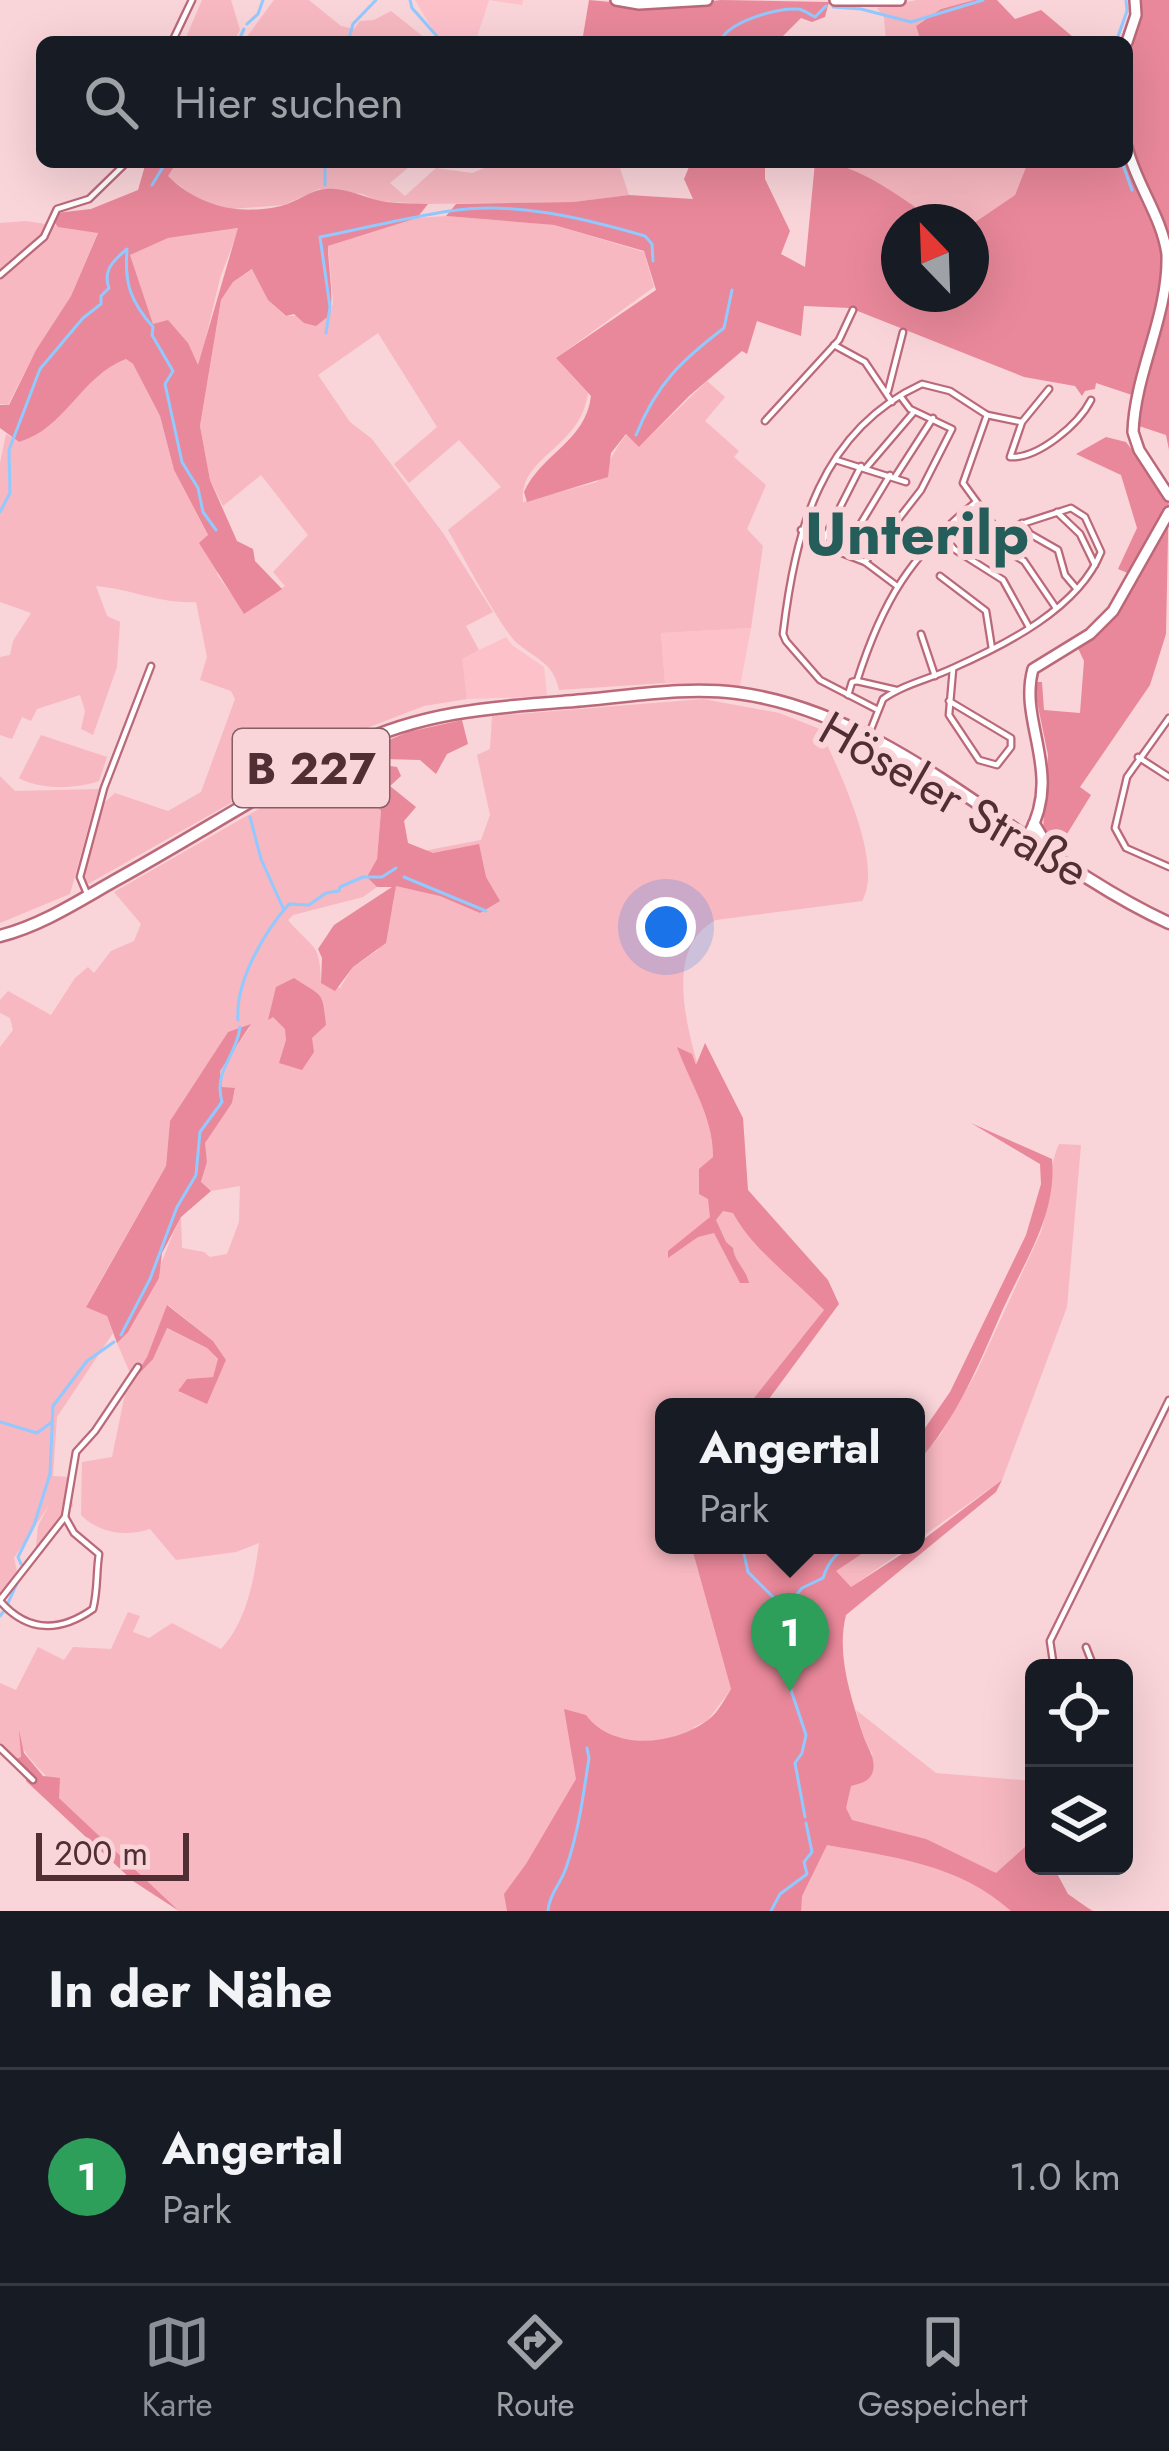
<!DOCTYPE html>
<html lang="de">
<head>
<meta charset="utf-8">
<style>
	:root { --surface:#171b24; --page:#20242c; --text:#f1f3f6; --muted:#9ea1a6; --line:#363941; --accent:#8c9099 }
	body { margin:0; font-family:Jost,sans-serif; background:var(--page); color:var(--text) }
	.controls { position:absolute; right:36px; bottom:36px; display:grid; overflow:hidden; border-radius:18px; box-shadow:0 12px 48px #0002 }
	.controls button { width:108px; height:108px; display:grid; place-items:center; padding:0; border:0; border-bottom:3px solid var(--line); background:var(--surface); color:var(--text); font:60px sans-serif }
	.compass { position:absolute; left:881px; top:204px; width:108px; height:108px; border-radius:50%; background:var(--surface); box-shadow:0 12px 48px #0002; rotate:337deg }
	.scale { position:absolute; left:36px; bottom:30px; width:153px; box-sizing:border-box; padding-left:12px; border:6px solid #512e34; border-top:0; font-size:33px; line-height:42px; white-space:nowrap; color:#512e34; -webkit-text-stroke:9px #f9d4d9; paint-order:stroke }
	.you { position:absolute; left:666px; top:927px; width:42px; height:42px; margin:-30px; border:9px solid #fff; border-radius:50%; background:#1a73e8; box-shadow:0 0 0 18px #1a73e833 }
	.badge { display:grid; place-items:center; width:78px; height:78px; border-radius:50%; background:var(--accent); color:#fff; font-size:39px; font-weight:700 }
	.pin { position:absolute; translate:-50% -99px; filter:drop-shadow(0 3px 6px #0008) }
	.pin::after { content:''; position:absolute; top:63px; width:42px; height:36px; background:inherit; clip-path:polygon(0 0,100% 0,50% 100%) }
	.popup { position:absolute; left:655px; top:1398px; width:270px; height:156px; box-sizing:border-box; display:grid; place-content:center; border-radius:18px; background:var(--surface); filter:drop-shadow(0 3px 9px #0005); font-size:39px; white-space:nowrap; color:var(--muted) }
	.popup b { font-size:45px; color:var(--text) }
	.popup::after { content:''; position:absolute; left:50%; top:100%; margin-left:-24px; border:24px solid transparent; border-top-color:var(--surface) }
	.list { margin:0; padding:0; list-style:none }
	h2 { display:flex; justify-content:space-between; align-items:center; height:156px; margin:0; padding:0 48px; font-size:51px }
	h2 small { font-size:39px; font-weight:400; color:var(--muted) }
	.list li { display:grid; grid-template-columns:78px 1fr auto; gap:36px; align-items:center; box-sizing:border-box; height:216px; padding:0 48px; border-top:3px solid var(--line) }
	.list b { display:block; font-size:45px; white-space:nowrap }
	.list p { margin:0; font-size:39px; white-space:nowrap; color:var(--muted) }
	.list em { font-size:39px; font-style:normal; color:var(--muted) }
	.icon { flex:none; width:66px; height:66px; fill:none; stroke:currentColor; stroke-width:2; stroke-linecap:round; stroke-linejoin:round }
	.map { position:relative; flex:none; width:1169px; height:1911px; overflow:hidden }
	.search { position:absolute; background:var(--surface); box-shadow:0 12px 48px #0002; left:36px; right:36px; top:36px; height:132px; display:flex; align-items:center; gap:30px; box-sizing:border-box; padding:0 42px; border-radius:18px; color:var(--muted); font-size:45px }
	.sheet { height:372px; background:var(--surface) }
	nav { display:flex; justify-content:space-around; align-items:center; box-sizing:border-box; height:168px; border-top:3px solid var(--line); background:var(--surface); font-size:33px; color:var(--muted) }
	nav a { display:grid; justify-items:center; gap:6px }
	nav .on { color:var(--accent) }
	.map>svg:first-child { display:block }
	.built { fill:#fdc1ca }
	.green { fill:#f7b8c1; fill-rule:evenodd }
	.forest { fill:#e9889a; fill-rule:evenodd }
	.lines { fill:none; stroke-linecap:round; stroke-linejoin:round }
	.stream { stroke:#92c9ff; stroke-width:3 }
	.street-casing { stroke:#bb6979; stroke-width:9 }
	.secondary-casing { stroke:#bb6979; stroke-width:14 }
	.primary-casing { stroke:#bb6979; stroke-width:15 }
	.street { stroke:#fff; stroke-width:4.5 }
	.secondary { stroke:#fff; stroke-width:9 }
	.primary { stroke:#fff; stroke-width:10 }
	.labels { text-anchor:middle; stroke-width:12; stroke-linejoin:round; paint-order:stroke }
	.shield { fill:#f9d4d9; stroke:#836066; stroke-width:3 }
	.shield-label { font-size:45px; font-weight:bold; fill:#512e34 }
	.street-label { font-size:48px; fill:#512e34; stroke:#f9d4d9 }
	.district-label { font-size:60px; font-weight:bold; fill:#245d59; stroke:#f9d4d9 }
</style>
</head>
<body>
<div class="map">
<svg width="1169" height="1911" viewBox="0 0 1169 1911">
	<rect width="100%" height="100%" fill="#f9d4d9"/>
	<g class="built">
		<polygon points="415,0 523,0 522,5 489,0 476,40 446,42 438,38"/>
		<polygon points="751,628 740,686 665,683 661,633"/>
		<polygon points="506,637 512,645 544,667 547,696 467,699 461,659"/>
	</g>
	<g class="green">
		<polygon points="202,0 231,0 240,30 233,42 184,42"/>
		<polygon points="274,0 309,0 341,26 354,29 360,21 374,20 391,11 430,42 243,42"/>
		<polygon points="917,0 974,0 941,9 916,26 921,42 886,42 884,17 877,8"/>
		<polygon points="177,162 415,162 390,183 405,196 436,168 472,173 499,162 618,162 629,195 573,202 428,204 377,201 363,194 319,189 284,205 231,209 201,202 167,176"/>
		<polygon points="827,162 1028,162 1015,195 971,225 971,222 938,222 856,172"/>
		<path d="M 446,216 L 554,225 L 644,252 L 654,287 L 556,358 L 588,393 C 580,450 519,455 523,502 L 597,482 C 609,466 613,450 627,434 L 640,446 L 707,381 L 725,397 L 705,421 L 739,451 L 734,457 L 766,485 L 747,529 L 763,546 L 751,628 L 661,633 L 665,683 L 559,690 C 553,662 537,660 517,643 C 501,629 462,554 448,530 L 501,487 L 459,440 L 409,483 L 394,464 L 437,427 L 378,333 L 318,375 L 350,422 L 372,439 L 443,533 L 493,612 L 466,626 L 479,650 L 462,659 L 467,699 L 424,706 L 354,733 L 88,884 L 83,877 L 104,803 L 115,793 L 168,811 L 201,792 L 235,699 L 231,691 L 200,680 L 207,657 L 196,602 C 160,604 131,589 96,586 L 107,616 L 120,622 L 117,667 L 93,735 L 81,729 L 85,711 L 80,695 L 37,709 L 31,721 L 22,717 L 12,739 L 0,735 L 0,657 L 10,655 L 13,641 L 31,613 L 0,602 L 0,463 L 6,434 L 19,442 C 65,429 82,375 126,359 L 133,364 L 160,416 L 174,470 L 208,536 L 218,576 L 245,613 L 285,586 L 273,572 L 308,535 L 261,475 L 223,506 L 210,480 L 200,426 L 221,300 L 233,282 L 253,269 L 268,300 L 285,316 L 330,315 L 333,302 L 328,246 L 417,218 Z"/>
		<polygon points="26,221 98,232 71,296 36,350 8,405 0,404 0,223"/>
		<polygon points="239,228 220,278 199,367 153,324 129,255 168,238"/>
		<path d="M 703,699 L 779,713 L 820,729 C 837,767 885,863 862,901 L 716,920 C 652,953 699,1064 713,1115 C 720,1142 719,1182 734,1205 C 758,1243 795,1276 824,1310 L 748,1407 L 664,1407 L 664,1545 L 691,1545 L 731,1689 L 708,1720 L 692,1728 L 725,1724 L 734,1680 L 724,1632 L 875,1545 L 911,1545 L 851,1587 L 840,1576 L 835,1634 L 864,1754 L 873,1755 L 865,1742 L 856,1710 L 936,1773 L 1034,1781 L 1034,1866 L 1054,1866 L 1063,1893 L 1094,1911 L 179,1911 L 59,1798 C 54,1777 28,1764 20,1742 L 21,1758 L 16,1759 L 0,1743 L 0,1683 L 16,1690 L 38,1647 L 64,1660 L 73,1647 L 111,1649 L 128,1612 L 140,1616 L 133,1632 L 149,1638 L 172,1623 L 221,1649 C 247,1621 254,1580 259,1543 L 236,1552 L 176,1560 L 150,1529 C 125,1537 99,1533 81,1515 L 82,1462 L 112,1457 L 126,1389 L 133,1380 L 117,1343 C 151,1307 159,1260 181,1217 L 182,1248 L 204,1252 L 210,1257 L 227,1254 L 239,1222 L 240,1186 L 211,1191 L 201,1183 L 207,1162 L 204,1143 L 232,1103 L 235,1089 L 222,1087 L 220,1070 L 250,1027 L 228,1032 L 170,1121 L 166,1166 L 86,1306 L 107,1316 L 113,1333 L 57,1417 L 53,1476 L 68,1477 L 73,1506 L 36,1547 L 38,1526 L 49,1505 L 14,1558 L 17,1571 L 0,1595 L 0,1047 L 13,1030 L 10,1018 L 0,1013 L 0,1000 L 8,991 L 51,1015 L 75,978 L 88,967 L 94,973 L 111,951 L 134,941 L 141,924 L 114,892 L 346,759 L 381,811 L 377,859 L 368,877 L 377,887 L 363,897 L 293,915 L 288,920 C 313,950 320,941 321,982 L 340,988 L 353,967 L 378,950 L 393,905 L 395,880 L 418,852 L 481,840 L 490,815 L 477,755 L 490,749 L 492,716 ZM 168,1305 L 213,1341 L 226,1360 L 207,1403 L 179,1392 L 188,1379 L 213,1377 L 218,1360 L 207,1348 L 166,1328 L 147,1357 Z"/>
		<path d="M 41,735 L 107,757 L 99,781 C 77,789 39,790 19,778 Z"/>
		<polygon points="0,776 15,791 99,789 70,894 0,923"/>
		<path d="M 1059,1144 L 1081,1145 L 1067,1307 L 1002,1480 L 916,1541 L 916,1464 L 941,1434 L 976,1373 L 1041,1232 C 1050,1203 1047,1171 1059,1144 Z"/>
	</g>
	<g class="forest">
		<polygon points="589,0 664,7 721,0 829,2 825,17 812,22 801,18 777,42 582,42"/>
		<polygon points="974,0 997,0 1015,19 1041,10 1079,42 921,42 916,26 941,9"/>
		<polygon points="1140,0 1169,0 1169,248 1137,171 1129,133 1131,99 1127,63 1140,14"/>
		<path d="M 1127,160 C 1135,188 1152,211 1160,239 C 1169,289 1149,347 1135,396 L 1096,383 L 1095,389 L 1085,391 L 1082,396 L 1075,386 L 1024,377 L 850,308 L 804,306 L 801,336 L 757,321 L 747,354 L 742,351 L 689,396 L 639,447 L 626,434 L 611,453 L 608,477 L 527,502 L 524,492 C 541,454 586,441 591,396 L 556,358 L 656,290 L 644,251 L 554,225 L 446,216 L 456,204 L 573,202 L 629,195 L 693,199 L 684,179 L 691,162 L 716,166 L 718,162 L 760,162 L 765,163 L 765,179 L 790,231 L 781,254 L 805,267 L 815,162 C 859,162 902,200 938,222 L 899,222 L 899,294 L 971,294 L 971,225 L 1015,195 L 1028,162 Z"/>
		<path d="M 146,162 L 177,162 L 168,176 C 198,206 239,216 281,206 C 297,202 310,190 326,189 C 345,187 362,197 381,201 C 396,204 413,203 428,204 L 417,218 L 328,246 C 328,268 334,293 330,315 L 316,326 L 304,323 L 294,314 L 286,316 L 268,300 L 252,269 L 233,282 L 221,300 L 200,426 L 210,480 L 237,541 L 253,549 L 255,561 L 282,589 L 244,614 L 199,543 L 208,535 L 174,470 L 160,416 L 133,364 L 126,359 C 82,375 65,429 19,442 L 0,428 L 0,405 L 9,405 L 36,350 L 71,296 L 98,233 L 58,227 L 54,222 L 56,213 L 91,209 L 138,190 ZM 238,228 L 198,365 L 188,343 L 168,320 L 153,324 L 130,255 L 168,238 Z"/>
		<polygon points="1169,280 1169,450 1166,435 1136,425 1166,312"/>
		<polygon points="1106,437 1126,442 1164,492 1169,487 1166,634 1150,685 1080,787 1091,795 1059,847 1043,830 1048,755 1033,682 1042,682 1044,710 1080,713 1084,661 1076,644 1140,578 1118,569 1137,528 1121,475 1076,454"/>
		<polygon points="462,720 468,744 447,754 436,774 420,760 385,759 372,747 408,732"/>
		<polygon points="373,753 383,765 397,767 401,776 390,786 416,807 404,821 408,843 433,853 479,844 486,877 500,901 480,913 440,896 396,886 386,943 353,967 335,991 321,983 322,958 318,949 334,925 392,887 377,887 367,877 377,859 381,811 359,780 379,768"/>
		<path d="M 294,978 C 324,998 322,990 326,1025 L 312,1038 L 314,1052 L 302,1070 L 279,1063 L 286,1040 L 285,1029 L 273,1017 L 268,1020 L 276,987 Z"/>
		<polygon points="251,1024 220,1071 222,1087 235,1088 232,1103 205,1143 207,1162 201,1182 211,1191 181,1217 162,1253 159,1278 128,1332 117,1343 107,1316 86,1307 166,1166 170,1121 228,1032"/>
		<path d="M 705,1043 L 743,1118 L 748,1190 L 828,1280 L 839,1304 L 763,1407 L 747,1407 L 824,1310 C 794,1279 753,1250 733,1213 L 723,1211 L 716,1220 L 726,1242 L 733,1248 C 734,1261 746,1269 749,1283 L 740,1283 L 714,1233 L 698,1237 L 668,1258 L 668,1251 L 710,1217 L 708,1199 L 699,1194 L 699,1169 L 713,1157 C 714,1118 690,1083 677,1047 L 692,1054 L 696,1065 Z"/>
		<path d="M 971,1123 L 1052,1159 C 1057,1215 1025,1260 1003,1309 C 979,1364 957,1419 916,1464 L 916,1441 L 950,1392 L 1026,1235 L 1041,1184 L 1040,1164 Z"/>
		<polygon points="167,1305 213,1341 226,1360 207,1404 178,1391 187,1379 213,1377 218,1359 207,1348 167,1328 153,1359 133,1380 147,1357"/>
		<path d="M 1002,1480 L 996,1492 L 846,1615 C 836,1655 851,1697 863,1735 C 867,1748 876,1757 873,1771 C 870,1782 861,1783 851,1786 L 846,1808 L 852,1820 L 926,1839 L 996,1873 L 1034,1839 L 1034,1866 L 1053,1866 L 1068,1894 L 1092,1911 L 1011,1911 C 959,1864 893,1857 827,1845 L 802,1896 L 801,1911 L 507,1911 L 504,1894 L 526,1864 L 576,1779 L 564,1709 L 586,1715 C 612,1751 674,1746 708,1720 C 718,1713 724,1700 731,1689 L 691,1545 L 875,1545 L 836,1571 L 851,1587 L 916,1545 Z"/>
		<polygon points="19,1730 24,1753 43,1776 60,1778 59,1798 179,1911 133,1881 26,1781 29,1772 16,1759 21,1757"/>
	</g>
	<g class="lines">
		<g class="stream">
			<polyline points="410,0 412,8 442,42"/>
			<polyline points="833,7 861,9 911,22 983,0"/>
			<polyline points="247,24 258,14 263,0"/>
			<polyline points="238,42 244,29"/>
			<polyline points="348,42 353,24 376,0"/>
			<polyline points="483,42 490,42"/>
			<path d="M 720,42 C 727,22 776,8 797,9 C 803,9 809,14 815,17 L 826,6"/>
			<polyline points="1116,42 1127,11 1126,0"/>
			<polyline points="325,162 325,185"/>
			<polyline points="1122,162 1132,190"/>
			<polyline points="152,185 166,162"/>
			<path d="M 127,251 C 124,285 132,303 153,327 L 152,335 L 173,371 L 165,384 L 182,462 L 198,488 L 203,512 L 216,530"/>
			<path d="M 326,333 L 330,307 L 320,237 L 330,235 C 370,227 410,217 450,211 C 515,201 583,218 645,236 L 652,244 L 653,261"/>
			<path d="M 636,435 C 657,383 682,360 724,328 L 732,290"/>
			<path d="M 0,512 L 10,493 L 9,450 L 40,369 L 83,318 L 101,304 L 101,296 L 109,288 C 102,270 115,259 127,249"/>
			<polyline points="250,817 261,859 284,910"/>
			<polyline points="404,877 486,911"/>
			<path d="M 238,1020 C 235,981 265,931 289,904 L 309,905 L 326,893 L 339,891 L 340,887 L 363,877 L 382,877 L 396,868"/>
			<path d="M 121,1335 L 150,1279 L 177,1207 L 196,1175 L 200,1132 L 222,1102 C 213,1070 237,1056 240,1027"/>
			<polyline points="0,1422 37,1433 52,1422"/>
			<polyline points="742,1545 748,1572 785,1609"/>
			<polyline points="21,1564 18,1557 34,1525 50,1474 53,1406 87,1361 114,1342"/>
			<polyline points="7,1605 18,1581"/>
			<polyline points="0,1616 3,1612"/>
			<path d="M 805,1817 L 795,1763 L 802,1753 L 806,1735 L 788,1681 L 785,1609 L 802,1588 L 823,1578 C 828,1562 837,1550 854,1545"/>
			<path d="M 548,1911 C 549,1895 561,1883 566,1868 C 579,1831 583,1796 589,1758 L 587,1748"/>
			<polyline points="771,1911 780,1894 807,1874 804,1862 812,1852 806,1823"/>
		</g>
		<defs>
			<g id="street">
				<polyline points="172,42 192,0"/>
				<polyline points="0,275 44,237 57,209 89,199 127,162"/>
				<polyline points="834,345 865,362 892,402"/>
				<path d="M 1049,389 L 1022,422 L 1010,457 C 1038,459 1079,424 1091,400"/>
				<polyline points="888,391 903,332"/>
				<polyline points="987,415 1021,422"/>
				<polyline points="765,421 839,340 853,310"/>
				<polyline points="836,460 906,482"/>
				<polyline points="866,468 913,413"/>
				<polyline points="895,477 933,418"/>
				<polyline points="965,511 990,541 1024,561 1056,608"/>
				<polyline points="1057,512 1080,534 1095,565"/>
				<polyline points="1022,523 1030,534 1058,550 1065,575 1076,588"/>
				<polyline points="801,530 821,545 865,562 897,586"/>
				<polyline points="942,534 954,549 1003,580 1029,627"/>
				<polyline points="821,545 861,466"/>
				<polyline points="843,553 890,475"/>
				<polyline points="865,562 921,490 952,429 910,409 901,397"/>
				<polyline points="940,576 986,611 992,649"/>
				<polyline points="921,634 935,676"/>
				<path d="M 857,681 C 882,602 910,555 976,502"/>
				<polyline points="848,695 852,682 857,681 896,690"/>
				<polyline points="949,701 1011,738 1011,747 997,765 979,760 949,715 953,669"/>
				<polyline points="1169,718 1127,777 1115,828 1126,848 1169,867"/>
				<path d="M 869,734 L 883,699 C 904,684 930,679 953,668 C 1005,645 1079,608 1101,552 L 1085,517 L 1071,508 L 1003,530 L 995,527 L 963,483 L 987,415 L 950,391 L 922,384 C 820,431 795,533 783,634 L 786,641 L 820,680 L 878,710"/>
				<polyline points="1138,757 1169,777"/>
				<polyline points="88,896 80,877 104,788 151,666"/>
				<polyline points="0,1600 65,1517 76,1452 95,1431 138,1367"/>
				<path d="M 0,1601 C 27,1632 59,1633 93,1609 C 98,1589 96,1574 99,1554 L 74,1533 L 65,1517"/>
				<polyline points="1054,1668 1050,1641 1169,1400"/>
				<polyline points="1086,1668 1093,1665 1086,1647"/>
				<polyline points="0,1748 33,1780"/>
			</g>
			<g id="secondary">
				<polyline points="616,0 639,4 707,0"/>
				<polyline points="835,0 900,0"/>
				<polyline points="1127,42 1136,15 1135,0"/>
				<path d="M 1127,147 C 1136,184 1162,217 1167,254 C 1169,315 1135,372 1133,432 L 1139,450 L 1169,496"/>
				<path d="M 1028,836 C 1064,772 1018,723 1033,669 L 1090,634 L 1113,611 L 1169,512"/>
			</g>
			<g id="primary">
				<polyline points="1034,824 1047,846"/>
				<path d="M 0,936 C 42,925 77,902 114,881 C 194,837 271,786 352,746 C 423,711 496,707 574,701 C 628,697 683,686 737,693 C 899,714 1026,858 1169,923"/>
			</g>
		</defs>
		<use href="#street" class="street-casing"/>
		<use href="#secondary" class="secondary-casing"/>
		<use href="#primary" class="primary-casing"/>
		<use href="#street" class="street"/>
		<use href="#secondary" class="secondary"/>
		<use href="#primary" class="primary"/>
	</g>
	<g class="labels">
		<rect class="shield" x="233" y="729" width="156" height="78" rx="9"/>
		<g class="shield-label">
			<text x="311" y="784">B 227</text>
		</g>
		<g class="street-label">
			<text transform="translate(954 799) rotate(30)" y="17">Höseler Straße</text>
		</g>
		<g class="district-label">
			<text x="917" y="554">Unterilp</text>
		</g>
	</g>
</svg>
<div class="controls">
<button><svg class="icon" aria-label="locate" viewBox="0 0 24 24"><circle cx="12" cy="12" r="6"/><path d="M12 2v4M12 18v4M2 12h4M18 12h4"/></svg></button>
<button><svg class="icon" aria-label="layers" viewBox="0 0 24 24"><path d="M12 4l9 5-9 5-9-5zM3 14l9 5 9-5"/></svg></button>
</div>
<svg class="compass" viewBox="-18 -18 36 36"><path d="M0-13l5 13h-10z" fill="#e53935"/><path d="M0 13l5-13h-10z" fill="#9ea1a6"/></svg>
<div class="scale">200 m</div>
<div class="you"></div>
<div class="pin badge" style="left:790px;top:1692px;background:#2e9e5b">1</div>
<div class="popup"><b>Angertal</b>Park</div>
<div class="search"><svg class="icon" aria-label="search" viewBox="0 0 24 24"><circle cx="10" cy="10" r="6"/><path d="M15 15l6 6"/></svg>Hier suchen</div>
</div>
<section class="sheet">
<h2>In der Nähe<small></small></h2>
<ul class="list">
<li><span class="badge" style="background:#2e9e5b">1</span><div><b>Angertal</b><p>Park</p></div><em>1.0 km</em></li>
</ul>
</section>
<nav>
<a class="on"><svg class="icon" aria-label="map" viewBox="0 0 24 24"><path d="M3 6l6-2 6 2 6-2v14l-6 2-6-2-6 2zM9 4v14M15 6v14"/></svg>Karte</a>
<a><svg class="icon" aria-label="directions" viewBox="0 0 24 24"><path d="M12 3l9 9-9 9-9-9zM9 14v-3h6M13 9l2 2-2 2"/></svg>Route</a>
<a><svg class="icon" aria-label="saved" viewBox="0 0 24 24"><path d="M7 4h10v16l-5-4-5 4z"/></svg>Gespeichert</a>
</nav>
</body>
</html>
